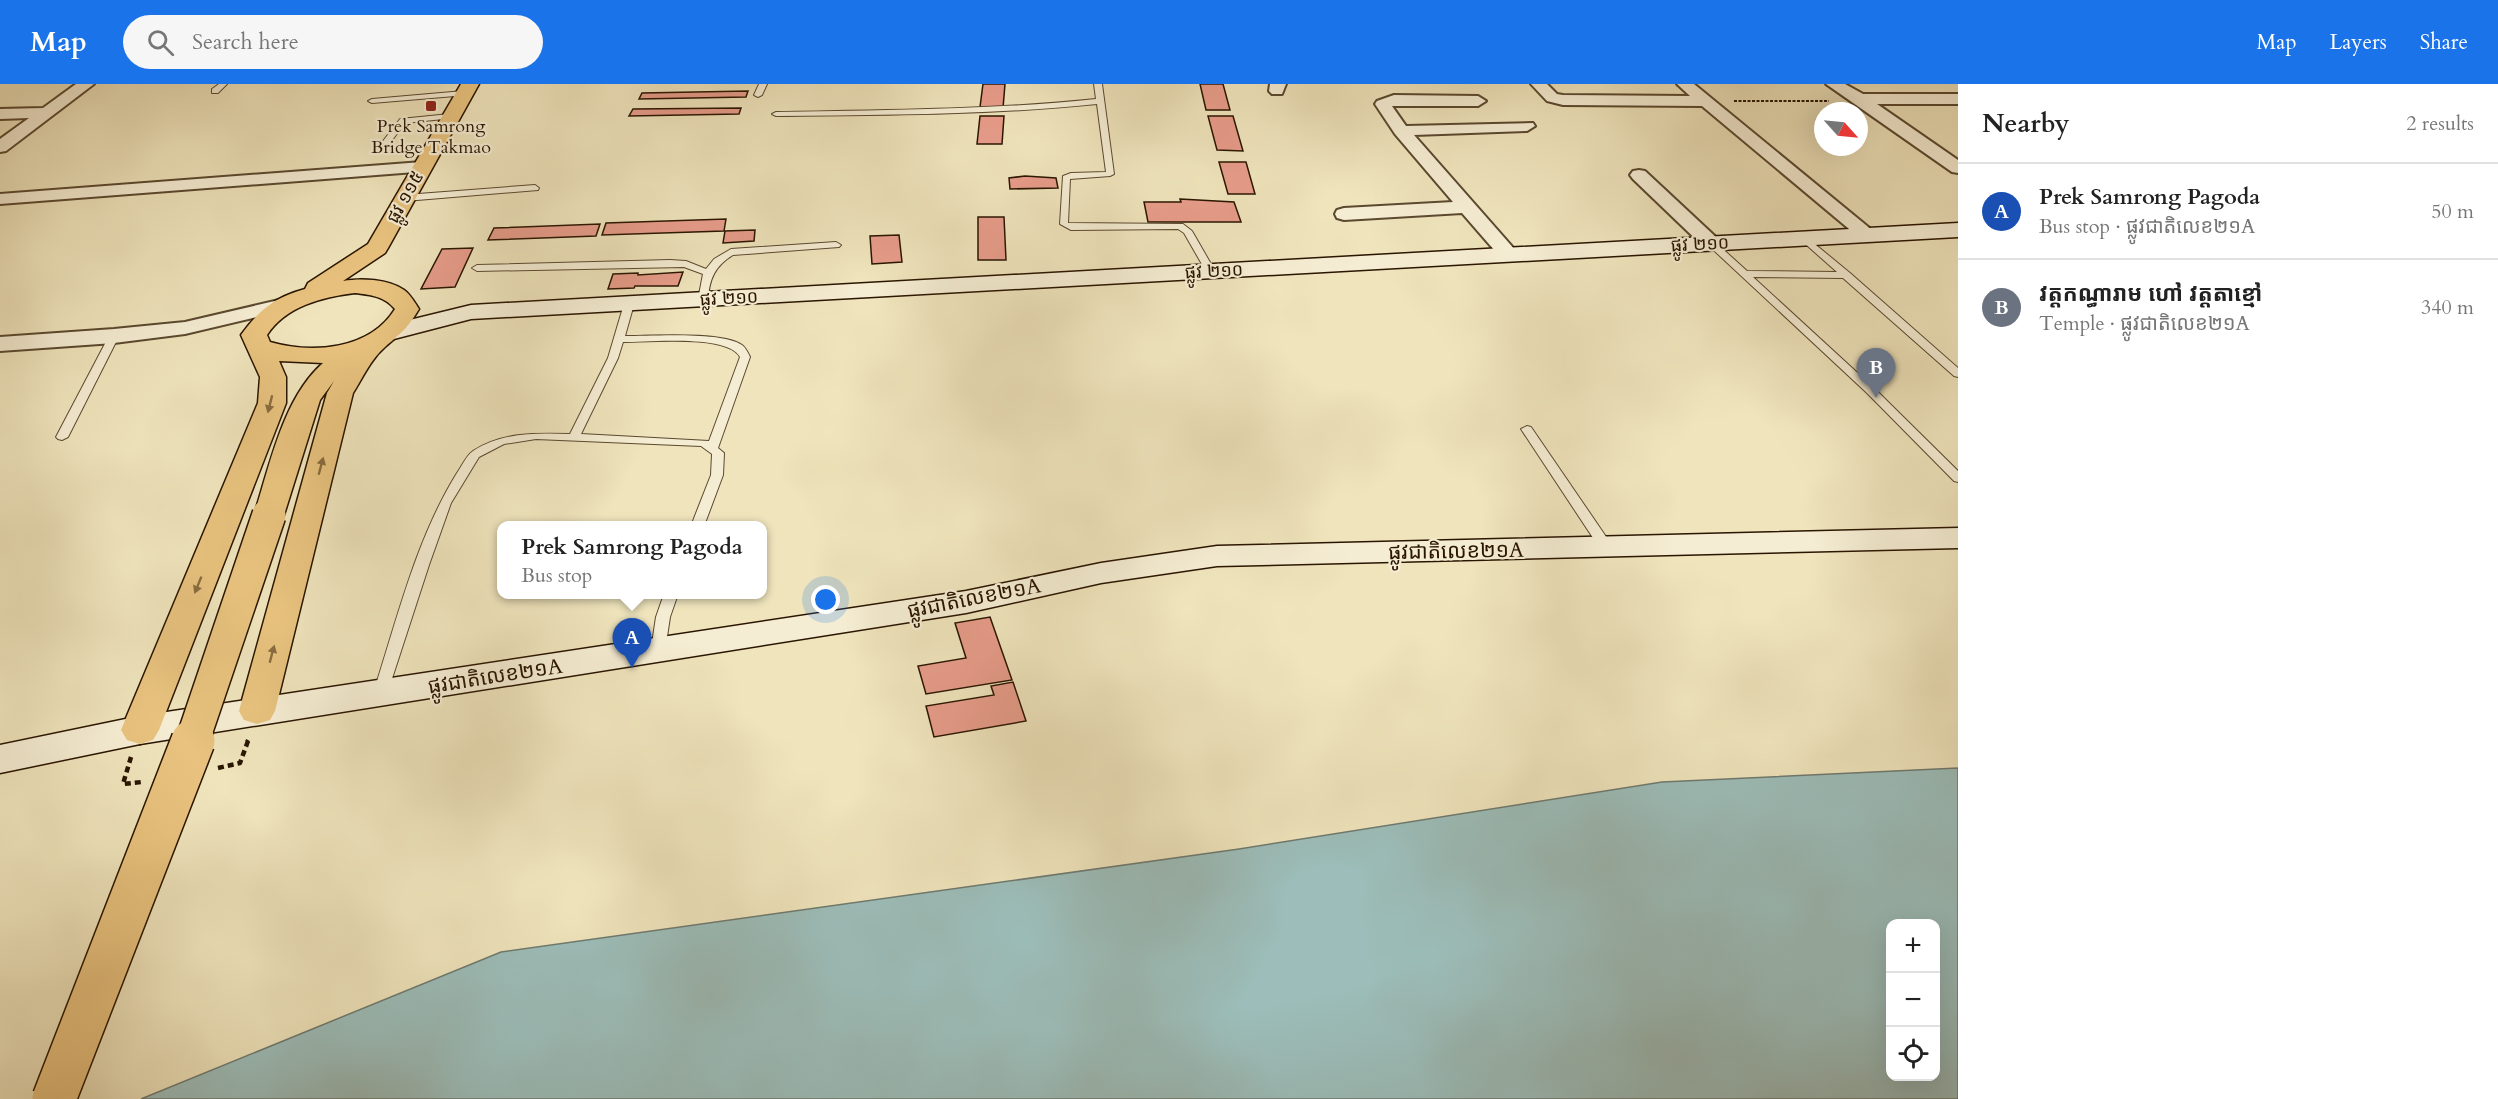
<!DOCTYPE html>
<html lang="en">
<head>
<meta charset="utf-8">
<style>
	:root { --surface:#fff; --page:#f6f6f6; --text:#222; --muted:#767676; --line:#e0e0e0; --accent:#1a73e8 }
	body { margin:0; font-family:Cardo,"Noto Sans Khmer",serif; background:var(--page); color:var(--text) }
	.controls { position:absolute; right:18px; bottom:18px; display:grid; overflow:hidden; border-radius:12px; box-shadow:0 6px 24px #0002 }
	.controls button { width:54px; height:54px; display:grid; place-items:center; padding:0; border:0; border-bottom:2px solid var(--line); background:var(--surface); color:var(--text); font:30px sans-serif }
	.compass { position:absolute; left:1814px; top:18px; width:54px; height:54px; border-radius:50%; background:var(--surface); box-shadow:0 6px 24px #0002; rotate:117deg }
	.you { position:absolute; left:826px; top:516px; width:21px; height:21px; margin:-15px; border:4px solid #fff; border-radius:50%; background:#1a73e8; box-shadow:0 0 0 9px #1a73e833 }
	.badge { display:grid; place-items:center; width:39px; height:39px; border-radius:50%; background:var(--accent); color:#fff; font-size:20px; font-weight:700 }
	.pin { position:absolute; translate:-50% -50px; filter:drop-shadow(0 2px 3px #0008) }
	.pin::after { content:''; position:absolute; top:32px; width:21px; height:18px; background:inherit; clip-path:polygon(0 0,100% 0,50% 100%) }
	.popup { position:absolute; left:497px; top:437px; width:270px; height:78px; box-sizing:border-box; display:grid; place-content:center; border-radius:12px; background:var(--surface); filter:drop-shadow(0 2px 4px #0005); font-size:20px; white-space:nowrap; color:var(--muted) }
	.popup b { font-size:22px; color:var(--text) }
	.popup::after { content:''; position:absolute; left:50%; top:100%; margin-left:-12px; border:12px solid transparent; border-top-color:var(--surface) }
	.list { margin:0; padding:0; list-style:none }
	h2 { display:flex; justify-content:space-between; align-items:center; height:78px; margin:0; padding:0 24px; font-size:26px }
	h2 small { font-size:20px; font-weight:400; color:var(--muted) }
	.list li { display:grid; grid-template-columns:39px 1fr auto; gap:18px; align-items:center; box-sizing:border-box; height:96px; padding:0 24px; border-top:2px solid var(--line) }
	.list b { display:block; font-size:22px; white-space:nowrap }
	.list p { margin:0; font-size:20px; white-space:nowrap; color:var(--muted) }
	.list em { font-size:20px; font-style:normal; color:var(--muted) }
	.icon { flex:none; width:33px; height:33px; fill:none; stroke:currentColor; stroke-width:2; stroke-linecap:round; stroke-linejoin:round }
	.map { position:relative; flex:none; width:1958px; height:1015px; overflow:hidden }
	header { display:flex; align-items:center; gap:36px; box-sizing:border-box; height:84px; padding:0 30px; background:var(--accent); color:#fff }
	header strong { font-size:28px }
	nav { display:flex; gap:33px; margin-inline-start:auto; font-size:21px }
	.search { width:420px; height:54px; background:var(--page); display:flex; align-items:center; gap:15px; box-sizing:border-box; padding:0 21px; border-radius:33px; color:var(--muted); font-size:22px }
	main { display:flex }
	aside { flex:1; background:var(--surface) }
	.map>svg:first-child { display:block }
	.water { fill:#9cbdb9; stroke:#6e7a6f; stroke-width:1.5; fill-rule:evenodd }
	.building { fill:#e79c8a; stroke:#2a1500; stroke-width:1.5 }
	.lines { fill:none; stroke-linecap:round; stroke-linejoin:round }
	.lane-casing { stroke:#5b492f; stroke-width:2 }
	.street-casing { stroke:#5b492f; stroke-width:4 }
	.secondary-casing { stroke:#2a1500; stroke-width:3 }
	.primary-casing { stroke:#2a1500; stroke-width:3 }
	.path-far2 { stroke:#2a1500; stroke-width:2; stroke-dasharray:3 1.5; stroke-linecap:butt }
	.path-far1 { stroke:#2a1500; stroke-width:4; stroke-dasharray:4.5 3; stroke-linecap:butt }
	.path { stroke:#2a1500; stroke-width:4.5; stroke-dasharray:6 4; stroke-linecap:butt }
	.lane { fill:#f5edd3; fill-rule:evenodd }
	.street { fill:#f5edd3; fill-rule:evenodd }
	.secondary { fill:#f5edd3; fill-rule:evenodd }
	.primary { fill:#e8c27e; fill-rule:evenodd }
	.primary-bridge-far1-casing { stroke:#2a1500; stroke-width:36; stroke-linecap:butt }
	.primary-bridge-casing { stroke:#2a1500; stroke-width:46; stroke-linecap:butt }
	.primary-bridge-far1 { stroke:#e8c27e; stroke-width:33 }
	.primary-bridge { stroke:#e8c27e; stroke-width:43 }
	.oneway { fill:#896c3f }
	.poi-dot { fill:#8f2418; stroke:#f5edd3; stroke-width:2 }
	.labels { text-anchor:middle; stroke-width:4.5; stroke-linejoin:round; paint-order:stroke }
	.far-poi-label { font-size:18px; fill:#2a1500; stroke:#f5edd3 }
	.far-street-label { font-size:18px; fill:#2a1500; stroke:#f5edd3 }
	.street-label { font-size:21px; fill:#2a1500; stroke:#f5edd3 }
</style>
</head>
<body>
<header>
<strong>Map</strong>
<div class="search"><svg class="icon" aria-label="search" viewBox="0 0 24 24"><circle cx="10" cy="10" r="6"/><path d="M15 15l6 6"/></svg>Search here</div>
<nav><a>Map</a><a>Layers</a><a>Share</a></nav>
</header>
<main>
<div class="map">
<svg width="1958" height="1015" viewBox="0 0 1958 1015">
	<rect width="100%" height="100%" fill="#efe4bc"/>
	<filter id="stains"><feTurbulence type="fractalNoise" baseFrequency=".00333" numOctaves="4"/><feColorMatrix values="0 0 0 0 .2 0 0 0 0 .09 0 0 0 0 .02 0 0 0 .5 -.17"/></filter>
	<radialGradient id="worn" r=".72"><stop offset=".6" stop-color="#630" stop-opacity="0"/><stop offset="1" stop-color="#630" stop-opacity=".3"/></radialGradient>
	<path class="water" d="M 1958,684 L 1958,1015 L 141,1015 L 501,868 L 1239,765 L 1662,698 ZM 1890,840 L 1936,840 L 1936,992 L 1890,992 Z"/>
	<g class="building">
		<polygon points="983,0 1005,0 1003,24 980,23"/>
		<polygon points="1200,0 1223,0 1230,26 1206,26"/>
		<polygon points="748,7 746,13 639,15 642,9"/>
		<polygon points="741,24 739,30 629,32 633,25"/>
		<polygon points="980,32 1004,32 1002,60 977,60"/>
		<polygon points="1208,32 1233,32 1243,67 1217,66"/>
		<polygon points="1219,78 1246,78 1255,110 1228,110"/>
		<polygon points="1025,92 1056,94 1058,104 1010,105 1009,94"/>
		<polygon points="1180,115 1234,118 1241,138 1148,138 1144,118 1181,118"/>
		<polygon points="978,133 1004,133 1006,176 978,176"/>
		<polygon points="726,135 724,147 602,151 606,139"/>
		<polygon points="600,140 596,152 488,156 494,144"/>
		<polygon points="755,146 754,157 723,159 725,147"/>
		<polygon points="899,151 902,178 872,180 870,152"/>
		<polygon points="473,164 455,203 421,205 442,165"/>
		<polygon points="683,188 678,202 635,202 634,204 608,205 613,190 638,189 638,191"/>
		<polygon points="990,533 1012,596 926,610 918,582 966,574 955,539"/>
		<polygon points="1013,598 1026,637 934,653 926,622 994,611 991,602"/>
	</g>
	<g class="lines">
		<defs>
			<g id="lane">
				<polygon points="219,0 227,0 218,9 212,9 212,5"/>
				<polygon points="759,0 767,0 762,11 758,13 754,11"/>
				<path d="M 1094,0 L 1102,0 L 1114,90 L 1110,92 L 1070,95 L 1068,139 L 1183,140 L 1192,147 L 1215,187 L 1213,189 L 1207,189 L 1184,149 L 1178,145 L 1071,146 L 1060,140 L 1063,92 L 1071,89 L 1106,88 L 1097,20 C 990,31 883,31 776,32 L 772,30 L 776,28 C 883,26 990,26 1096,15 Z"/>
				<polygon points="464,7 468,9 467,11 372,19 368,17 372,15"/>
				<polygon points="450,30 454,32 453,34 405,39 387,63 380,61 400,35"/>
				<polygon points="535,101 539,104 538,106 405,117 401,114 405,111"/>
				<polygon points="1805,152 1850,189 1958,284 1958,293 1954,292 1843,194 1753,193 1875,305 1958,387 1958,398 1954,397 1867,309 1707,160 1715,158 1747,187 1837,188 1802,157 1802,153"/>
				<path d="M 836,158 L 841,161 L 839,163 L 733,171 C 715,182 709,195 708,216 L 703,219 L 698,216 L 703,190 L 684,183 L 477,187 L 472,184 L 477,181 L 670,176 L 686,177 L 706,185 L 714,175 L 731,165 Z"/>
				<path d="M 629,217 L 634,220 L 625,252 C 650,252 723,247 742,261 C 746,264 748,269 750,273 L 718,364 L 724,369 L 723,391 L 704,442 L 691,442 L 711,391 L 712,370 L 701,362 L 536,355 L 504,360 L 479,373 L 451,419 L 429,481 L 387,610 L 385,614 L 375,614 L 373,610 C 397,536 416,455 457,389 C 462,382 466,372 473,367 C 502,348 536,349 570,350 L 608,274 L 624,220 ZM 623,258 C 647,258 728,250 740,273 L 709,357 L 581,350 L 618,274 Z"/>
				<polygon points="114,249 119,252 68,353 62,356 58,355 56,353 109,252"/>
				<polygon points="1527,342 1531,343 1611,460 1612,463 1611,466 1601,466 1521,345"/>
				<polygon points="664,510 678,510 670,533 665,566 658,571 651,566 656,533"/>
			</g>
			<g id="street">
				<polygon points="76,0 94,0 6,67 0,68 0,55 29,34 0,35 0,25 43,24"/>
				<polygon points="1270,0 1286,0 1282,10 1272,10 1269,7"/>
				<polygon points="1531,0 1547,0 1557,10 1563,11 1690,12 1677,0 1694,0 1878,151 1875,155 1861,155 1702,22 1563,21 1547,17"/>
				<polygon points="1826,0 1845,0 1863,10 1958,10 1958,20 1877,20 1958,76 1958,89 1952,88"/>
				<polygon points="1394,11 1478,12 1486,17 1478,22 1392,22 1406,42 1533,39 1535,42 1527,47 1414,51 1516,167 1519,171 1516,175 1502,175 1462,129 1344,136 1337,134 1335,130 1337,126 1344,124 1453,118 1395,50 1375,20 1377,17"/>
				<polygon points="422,78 428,79 431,83 428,87 0,120 0,110"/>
				<polygon points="1639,86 1645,87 1719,156 1722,160 1719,164 1705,164 1633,95 1630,91 1633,87"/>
				<polygon points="279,216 286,218 289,222 286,226 185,250 114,259 0,267 0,253 114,245 185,238"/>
			</g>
			<g id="secondary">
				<polygon points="1958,139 1958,153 471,235 390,256 381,253 377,248 381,243 471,221"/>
				<polygon points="1958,444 1958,464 1217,482 1101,499 966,529 140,660 0,689 0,661 140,632 966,507 1101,479 1217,462"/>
			</g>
			<path id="primary" d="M 461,0 L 479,0 L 388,164 L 385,169 L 343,197 C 362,194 388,195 404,206 C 410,210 415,219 419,225 C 407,245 402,248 385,263 C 371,275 363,293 353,309 L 275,627 L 270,636 L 257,640 L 244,636 L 239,627 L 327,309 L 334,297 L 320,316 L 284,431 L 280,438 L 269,440 L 258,438 L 254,431 C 270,381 283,314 323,279 L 279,277 L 286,293 L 286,319 L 159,646 L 153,656 L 140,660 L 127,656 L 121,646 L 258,319 L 260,293 L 241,251 C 259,226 275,213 305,205 L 308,199 L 368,160 ZM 355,209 C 371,211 384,212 395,225 C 370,266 312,270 270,258 L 267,251 C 286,222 322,213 355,209 Z"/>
		</defs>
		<use href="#lane" class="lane-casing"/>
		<use href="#street" class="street-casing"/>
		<use href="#secondary" class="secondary-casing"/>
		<use href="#primary" class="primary-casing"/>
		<polyline class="path-far2" points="1734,17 1829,17"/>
		<polyline class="path-far1" points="247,658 248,656"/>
		<g class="path">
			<polyline points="131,673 123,700 142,698"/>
			<polyline points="218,684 240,679 248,657"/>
		</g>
		<use href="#lane" class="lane"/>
		<use href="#street" class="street"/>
		<use href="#secondary" class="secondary"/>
		<use href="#primary" class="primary"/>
		<defs>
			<polyline id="primary-bridge-far1" points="192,658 269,431"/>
			<polyline id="primary-bridge" points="54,1015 193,657"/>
		</defs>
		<use href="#primary-bridge-far1" class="primary-bridge-far1-casing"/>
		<use href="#primary-bridge" class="primary-bridge-casing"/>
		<use href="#primary-bridge-far1" class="primary-bridge-far1"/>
		<use href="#primary-bridge" class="primary-bridge"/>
	</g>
	<defs><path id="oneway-solid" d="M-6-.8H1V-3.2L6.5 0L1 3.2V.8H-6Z" transform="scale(1.5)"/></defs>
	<g class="oneway">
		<use href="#oneway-solid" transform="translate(270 320) rotate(104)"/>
		<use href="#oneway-solid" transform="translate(321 382) rotate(-75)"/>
		<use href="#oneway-solid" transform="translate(198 501) rotate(112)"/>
		<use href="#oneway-solid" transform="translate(272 570) rotate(-75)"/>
	</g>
	<rect class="poi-dot" x="425" y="16" width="12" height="12" rx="3"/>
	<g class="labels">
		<g class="far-poi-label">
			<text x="431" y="48">Prek Samrong<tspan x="431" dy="21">Bridge Takmao</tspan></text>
		</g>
		<g class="far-street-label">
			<text transform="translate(405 113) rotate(-61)" y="6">ផ្លូវ ១១៥</text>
			<text transform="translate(1700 160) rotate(-3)" y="6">ផ្លូវ ២១០</text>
			<text transform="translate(1214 187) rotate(-3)" y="6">ផ្លូវ ២១០</text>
			<text transform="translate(729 214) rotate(-3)" y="6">ផ្លូវ ២១០</text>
		</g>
		<g class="street-label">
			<text transform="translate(1456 467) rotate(-1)" y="7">ផ្លូវជាតិលេខ២១A</text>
			<text transform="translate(974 514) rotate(-11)" y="7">ផ្លូវជាតិលេខ២១A</text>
			<text transform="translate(495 592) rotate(-9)" y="7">ផ្លូវជាតិលេខ២១A</text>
		</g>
	</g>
	<rect width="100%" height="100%" filter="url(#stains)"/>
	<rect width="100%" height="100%" fill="url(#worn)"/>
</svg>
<div class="controls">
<button>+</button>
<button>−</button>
<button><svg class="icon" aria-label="locate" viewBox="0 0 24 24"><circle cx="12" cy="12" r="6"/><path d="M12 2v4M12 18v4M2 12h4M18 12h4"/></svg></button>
</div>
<svg class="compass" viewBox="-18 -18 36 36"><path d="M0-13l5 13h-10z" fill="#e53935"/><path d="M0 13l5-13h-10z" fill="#767676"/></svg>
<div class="you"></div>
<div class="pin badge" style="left:632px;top:584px;background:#1a4fb4">A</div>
<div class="popup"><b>Prek Samrong Pagoda</b>Bus stop</div>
<div class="pin badge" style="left:1876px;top:314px;background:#6b7280">B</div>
</div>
<aside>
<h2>Nearby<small>2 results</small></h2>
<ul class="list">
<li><span class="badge" style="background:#1a4fb4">A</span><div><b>Prek Samrong Pagoda</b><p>Bus stop · ផ្លូវជាតិលេខ២១A</p></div><em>50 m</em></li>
<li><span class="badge" style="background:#6b7280">B</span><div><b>វត្តកណ្ធារាម ហៅ វត្តតាខ្មៅ</b><p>Temple · ផ្លូវជាតិលេខ២១A</p></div><em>340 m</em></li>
</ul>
</aside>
</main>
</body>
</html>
